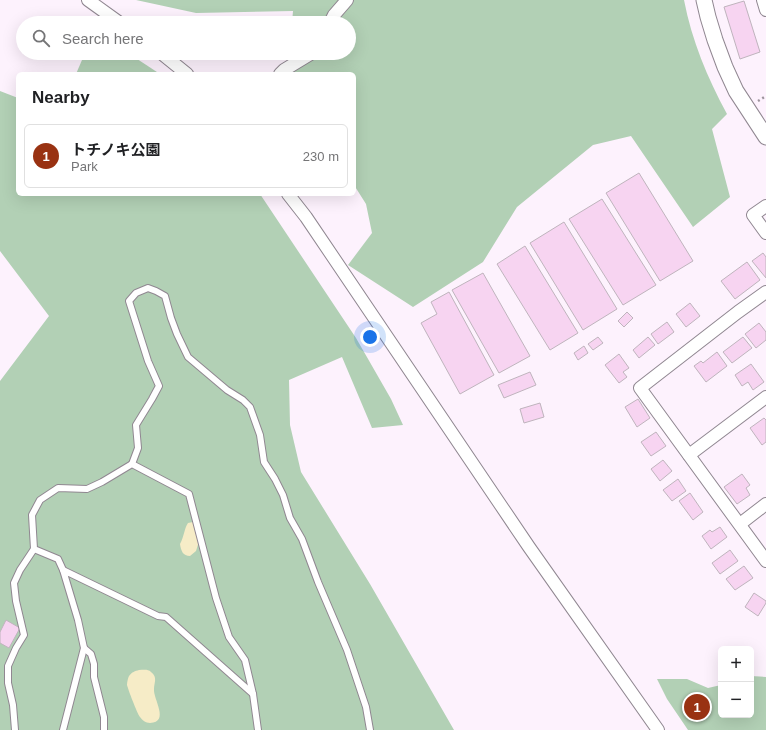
<!DOCTYPE html>
<html lang="en">
<head>
<meta charset="utf-8">
<style>
	:root { --surface:#fff; --page:#f6f6f6; --text:#202124; --muted:#757577; --line:#e0e0e0; --accent:#993212 }
	body { margin:0; font-family:Arial,"Noto Sans JP",sans-serif; background:var(--page); color:var(--text) }
	.controls { position:absolute; right:12px; bottom:12px; display:grid; overflow:hidden; border-radius:6px; box-shadow:0 4px 16px #0002 }
	.controls button { width:36px; height:36px; display:grid; place-items:center; padding:0; border:0; border-bottom:1px solid var(--line); background:var(--surface); color:var(--text); font:20px sans-serif }
	.you { position:absolute; left:370px; top:337px; width:14px; height:14px; margin:-10px; border:3px solid #fff; border-radius:50%; background:#1a73e8; box-shadow:0 0 0 6px #1a73e833 }
	.badge { display:grid; place-items:center; width:26px; height:26px; border-radius:50%; background:var(--accent); color:#fff; font-size:13px; font-weight:700 }
	.pin { position:absolute; translate:-50% -50%; border:2px solid #fff; box-shadow:0 1px 4px #0006 }
	.list { margin:0; padding:0; list-style:none }
	h2 { display:flex; justify-content:space-between; align-items:center; height:52px; margin:0; padding:0 16px; font-size:17px }
	h2 small { font-size:13px; font-weight:400; color:var(--muted) }
	.list li { display:grid; grid-template-columns:26px 1fr auto; gap:12px; align-items:center; box-sizing:border-box; height:64px; margin:0 8px 8px; padding:0 8px; border:1px solid var(--line); border-radius:6px }
	.list b { display:block; font-size:15px; white-space:nowrap }
	.list p { margin:0; font-size:13px; white-space:nowrap; color:var(--muted) }
	.list em { font-size:13px; font-style:normal; color:var(--muted) }
	.icon { flex:none; width:22px; height:22px; fill:none; stroke:currentColor; stroke-width:2; stroke-linecap:round; stroke-linejoin:round }
	.map { position:relative; flex:none; width:766px; height:730px; overflow:hidden }
	.search { position:absolute; background:var(--surface); box-shadow:0 4px 16px #0002; left:16px; top:16px; width:340px; height:44px; display:flex; align-items:center; gap:10px; box-sizing:border-box; padding:0 14px; border-radius:22px; color:var(--muted); font-size:15px }
	.panel { position:absolute; background:var(--surface); box-shadow:0 4px 16px #0002; left:16px; top:72px; width:340px; height:124px; border-radius:6px }
	.map>svg:first-child { display:block }
	.green { fill:#b2d0b5 }
	.sand { fill:#f6ecc7 }
	.building { fill:#f7d4f1; stroke:#bfb4bd }
	.lines { fill:none; stroke-linecap:round; stroke-linejoin:round }
	.service-casing { stroke:#908791; stroke-width:8 }
	.minor-casing { stroke:#908791; stroke-width:14 }
	.tertiary-casing { stroke:#908791; stroke-width:17 }
	.path { stroke:#9c949c; stroke-width:2.5; stroke-dasharray:2 3; stroke-linecap:butt }
	.service { stroke:#fff; stroke-width:6 }
	.minor { stroke:#fff; stroke-width:12 }
	.tertiary { stroke:#fff; stroke-width:15 }
</style>
</head>
<body>
<div class="map">
<svg width="766" height="730" viewBox="0 0 766 730">
	<rect width="100%" height="100%" fill="#fdf2fd"/>
	<g class="green">
		<path d="M 136,0 L 684,0 C 692,41 707,77 727,114 L 712,129 L 730,197 L 693,227 L 631,136 L 593,145 L 517,207 L 483,262 L 413,307 L 348,265 L 372,233 L 366,204 L 354,185 L 354,74 L 295,74 L 289,59 L 289,53 L 349,53 L 349,23 L 292,23 L 293,11 L 196,13 Z"/>
		<polygon points="85,53 128,53 160,74 76,74"/>
		<polygon points="0,91 18,98 18,194 260,194 356,338 391,399 403,425 372,428 342,357 289,380 290,425 301,472 370,584 454,730 0,730 0,381 49,316 0,251"/>
		<polygon points="751,676 766,677 766,730 688,730 667,699 657,679 687,679 708,688 721,685 721,715 751,715"/>
	</g>
	<g class="sand">
		<path d="M 193,522 L 195,523 L 201,535 L 196,551 L 190,556 C 183,556 181,551 180,544 C 184,537 184,529 188,523 Z"/>
		<path d="M 139,670 C 144,670 148,669 151,672 C 158,677 154,683 154,689 C 153,699 170,722 150,723 C 146,723 142,720 140,717 C 137,713 128,689 127,685 C 127,682 128,678 129,676 C 132,672 135,671 139,670 Z"/>
	</g>
	<g class="building">
		<polygon points="744,1 760,52 740,59 724,7"/>
		<polygon points="639,173 693,261 660,281 606,193"/>
		<polygon points="602,199 656,285 623,305 569,219"/>
		<polygon points="564,222 617,309 583,330 530,243"/>
		<polygon points="525,246 578,333 550,350 497,264"/>
		<polygon points="763,253 766,257 766,278 752,261"/>
		<polygon points="747,262 760,280 735,299 721,281"/>
		<polygon points="483,273 530,356 499,373 452,290"/>
		<polygon points="449,292 494,375 460,394 421,323 437,314 431,302"/>
		<polygon points="690,303 700,316 686,327 676,314"/>
		<polygon points="627,312 633,318 624,327 618,321"/>
		<polygon points="667,322 674,332 658,344 651,334"/>
		<polygon points="759,323 766,332 766,340 756,348 745,334"/>
		<polygon points="598,337 603,343 593,350 588,344"/>
		<polygon points="648,337 655,345 639,358 633,350"/>
		<polygon points="743,337 752,348 732,363 723,352"/>
		<polygon points="584,346 588,353 578,360 574,353"/>
		<polygon points="717,352 727,366 706,382 694,366 701,361 703,363"/>
		<polygon points="619,354 629,368 623,372 627,377 619,383 605,365"/>
		<polygon points="751,364 764,382 753,390 748,382 742,386 735,375"/>
		<polygon points="530,372 536,385 504,398 498,385"/>
		<polygon points="638,399 650,418 637,427 625,407"/>
		<polygon points="540,403 544,417 524,423 520,409"/>
		<polygon points="764,418 766,420 766,442 762,445 750,428"/>
		<polygon points="656,432 666,446 651,456 641,442"/>
		<polygon points="663,460 672,471 660,481 651,469"/>
		<polygon points="742,474 750,485 746,488 750,495 737,504 724,487"/>
		<polygon points="678,479 686,491 672,501 663,490"/>
		<polygon points="690,493 703,512 693,520 679,501"/>
		<polygon points="720,527 727,537 711,549 702,536 710,530 712,532"/>
		<polygon points="730,550 738,561 720,574 712,563"/>
		<polygon points="744,566 753,578 735,590 726,579"/>
		<polygon points="754,593 766,601 766,603 758,616 745,607"/>
		<polygon points="6,620 20,628 9,648 0,643 0,632"/>
	</g>
	<g class="lines">
		<defs>
			<g id="service">
				<polyline points="132,464 138,448 136,425 152,399 159,386 148,361 129,301 136,293 148,288 156,291 165,296 171,318 177,334 188,357 227,390 243,400 250,407 260,435 264,462 275,479 283,495 290,518 302,539 318,582 347,650 366,707 370,730"/>
				<polyline points="63,570 58,559 34,549 32,515 40,500 58,488 87,489 102,482 132,464 189,494 216,598 229,637 245,660 253,694 258,730"/>
				<polyline points="15,730 13,705 8,683 8,666 16,648 24,635 16,601 14,583 20,570 34,549"/>
				<polyline points="63,730 84,648"/>
				<polyline points="104,730 104,717 94,677 94,664 91,654 84,648 78,620 63,570 158,616 166,617 253,694"/>
			</g>
			<g id="minor">
				<polyline points="88,0 120,23"/>
				<polyline points="763,0 766,10"/>
				<polyline points="330,23 334,15 347,0"/>
				<polyline points="161,53 187,74"/>
				<polyline points="280,74 284,70 312,53"/>
				<polyline points="288,194 306,217 529,547 658,730"/>
				<polyline points="766,206 753,215 766,233"/>
				<polyline points="766,292 738,312 640,388 766,561"/>
				<polyline points="689,455 766,397"/>
				<polyline points="740,524 766,504"/>
			</g>
			<polyline id="tertiary" points="704,0 708,17 715,40 725,67 736,91 766,137"/>
		</defs>
		<use href="#service" class="service-casing"/>
		<use href="#minor" class="minor-casing"/>
		<use href="#tertiary" class="tertiary-casing"/>
		<polyline class="path" points="758,101 766,96"/>
		<use href="#service" class="service"/>
		<use href="#minor" class="minor"/>
		<use href="#tertiary" class="tertiary"/>
	</g>
</svg>
<div class="controls">
<button>+</button>
<button>−</button>
</div>
<div class="you"></div>
<div class="pin badge" style="left:697px;top:707px">1</div>
<div class="search"><svg class="icon" aria-label="search" viewBox="0 0 24 24"><circle cx="10" cy="10" r="6"/><path d="M15 15l6 6"/></svg>Search here</div>
<section class="panel">
<h2>Nearby<small></small></h2>
<ul class="list">
<li><span class="badge">1</span><div><b>トチノキ公園</b><p>Park</p></div><em>230 m</em></li>
</ul>
</section>
</div>
</body>
</html>
